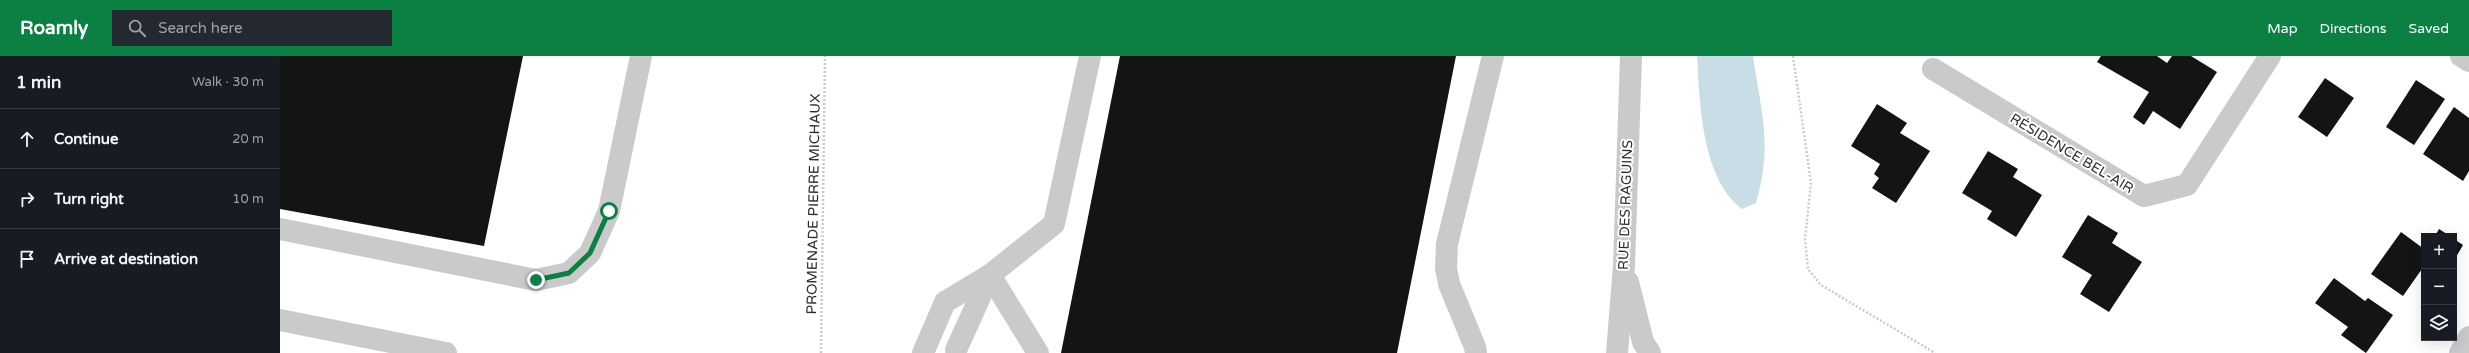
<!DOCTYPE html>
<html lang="en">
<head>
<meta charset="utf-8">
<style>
	:root { --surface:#171b24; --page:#242831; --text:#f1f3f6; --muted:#9ea1a6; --line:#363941; --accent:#0b8043 }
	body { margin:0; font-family:"Varela Round",sans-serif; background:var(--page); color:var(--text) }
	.controls { position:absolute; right:12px; bottom:12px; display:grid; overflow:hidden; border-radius:0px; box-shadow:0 4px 16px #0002 }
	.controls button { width:36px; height:36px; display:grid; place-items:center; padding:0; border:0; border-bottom:1px solid var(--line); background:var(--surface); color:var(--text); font:20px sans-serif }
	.stop { position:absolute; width:12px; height:12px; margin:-9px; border:3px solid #0b8043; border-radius:50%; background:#fff }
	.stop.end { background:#0b8043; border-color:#fff; box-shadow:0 1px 4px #0008 }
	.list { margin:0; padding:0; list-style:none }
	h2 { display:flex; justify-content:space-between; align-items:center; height:52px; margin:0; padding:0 16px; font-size:17px }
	h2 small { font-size:13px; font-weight:400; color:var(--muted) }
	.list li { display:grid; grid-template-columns:26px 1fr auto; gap:12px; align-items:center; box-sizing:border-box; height:60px; padding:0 16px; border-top:1px solid var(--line) }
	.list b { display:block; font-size:15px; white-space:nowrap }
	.list em { font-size:13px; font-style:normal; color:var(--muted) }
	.icon { flex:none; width:22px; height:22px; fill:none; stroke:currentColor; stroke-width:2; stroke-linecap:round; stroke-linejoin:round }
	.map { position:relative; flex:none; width:2189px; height:297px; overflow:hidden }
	header { display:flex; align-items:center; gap:24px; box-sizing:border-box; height:56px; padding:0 20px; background:var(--accent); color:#fff }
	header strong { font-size:19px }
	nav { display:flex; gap:22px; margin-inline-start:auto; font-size:14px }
	.search { width:280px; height:36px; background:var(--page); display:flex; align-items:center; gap:10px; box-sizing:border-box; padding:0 14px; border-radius:0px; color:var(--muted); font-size:15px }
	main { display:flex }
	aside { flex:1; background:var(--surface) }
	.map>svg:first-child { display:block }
	.water { fill:#c9dde7 }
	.building { fill:#141414 }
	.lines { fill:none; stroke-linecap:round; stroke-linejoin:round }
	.path { stroke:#cacaca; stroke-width:2.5; stroke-dasharray:2 2; stroke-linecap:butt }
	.minor { stroke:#cacaca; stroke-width:22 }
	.route { stroke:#0b8043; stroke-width:5 }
	.labels { text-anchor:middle; stroke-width:4; stroke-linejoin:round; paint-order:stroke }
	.street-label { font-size:14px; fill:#2d2d2d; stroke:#fff }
</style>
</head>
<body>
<header>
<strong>Roamly</strong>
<div class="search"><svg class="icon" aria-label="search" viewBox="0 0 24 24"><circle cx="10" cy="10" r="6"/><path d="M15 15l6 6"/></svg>Search here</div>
<nav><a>Map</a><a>Directions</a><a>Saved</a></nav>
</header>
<main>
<aside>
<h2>1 min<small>Walk · 30 m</small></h2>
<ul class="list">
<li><svg class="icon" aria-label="ahead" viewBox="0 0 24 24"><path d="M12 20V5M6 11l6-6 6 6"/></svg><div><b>Continue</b></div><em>20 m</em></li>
<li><svg class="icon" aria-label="right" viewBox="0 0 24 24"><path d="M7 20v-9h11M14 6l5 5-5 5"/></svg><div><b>Turn right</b></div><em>10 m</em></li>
<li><svg class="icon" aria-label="arrive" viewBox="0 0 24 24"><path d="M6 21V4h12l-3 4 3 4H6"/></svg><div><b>Arrive at destination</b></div></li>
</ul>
</aside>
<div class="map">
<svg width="2189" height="297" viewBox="0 0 2189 297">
	<rect width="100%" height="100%" fill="#fff"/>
	<path class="water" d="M 1417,0 L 1473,0 C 1481,55 1493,91 1476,147 L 1462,153 C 1421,121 1420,47 1417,0 Z"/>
	<g class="building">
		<polygon points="0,0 243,0 204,190 0,153"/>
		<polygon points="840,0 1176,0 1117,297 781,297"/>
		<polygon points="1821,0 1877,0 1887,7 1892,0 1911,0 1937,16 1900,73 1873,55 1864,69 1853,61 1869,36 1817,6"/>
		<polygon points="2045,22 2074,42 2047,81 2018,61"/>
		<polygon points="2136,24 2165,43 2134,89 2106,71"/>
		<polygon points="1597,48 1627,67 1620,77 1650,95 1616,147 1592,132 1599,122 1594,118 1600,108 1571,90"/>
		<polygon points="2174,51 2189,62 2189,115 2183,125 2143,98"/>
		<polygon points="1708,95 1738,113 1733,121 1762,139 1736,181 1707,163 1712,155 1682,137"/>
		<polygon points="1808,159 1838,177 1832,187 1862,206 1829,256 1800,238 1812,219 1782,201"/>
		<polygon points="2159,173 2170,180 2155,180"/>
		<polygon points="2121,176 2144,193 2144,210 2123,240 2091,218"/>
		<polygon points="2174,183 2183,189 2176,201 2174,200"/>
		<polygon points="2054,222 2085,245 2088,242 2113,259 2086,297 2061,279 2068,271 2035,247"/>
	</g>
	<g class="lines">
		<g class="path">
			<polyline points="1513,0 1531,127 1525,183 1528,213 1541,229 1655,297"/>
			<polyline points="541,297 545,0"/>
		</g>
		<g class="minor">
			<polyline points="2181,0 2189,5"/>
			<polyline points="1653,13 1864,140 1907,129 1990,0"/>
			<polyline points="0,173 256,224 289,217 310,197 329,155 361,0"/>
			<polyline points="710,219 758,297"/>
			<polyline points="1348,226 1363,286 1370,297"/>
			<polyline points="0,264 166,297"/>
			<polyline points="676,294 710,219"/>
			<polyline points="643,297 665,246 710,219 774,168 810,0"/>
			<polyline points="1196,297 1195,291 1169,228 1166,212 1167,188 1213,0"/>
			<polyline points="1337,297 1344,209 1351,0"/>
			<polyline points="2180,297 2189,281"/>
		</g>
	</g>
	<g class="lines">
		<polyline class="route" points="256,224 289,217 310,197 329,155"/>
	</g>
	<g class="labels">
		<g class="street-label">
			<text transform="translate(1792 97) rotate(31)" y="5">RÉSIDENCE BEL-AIR</text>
			<text transform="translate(533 148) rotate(-89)" y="5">PROMENADE PIERRE MICHAUX</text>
			<text transform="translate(1345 149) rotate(-88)" y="5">RUE DES RAGUINS</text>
		</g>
	</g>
</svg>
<div class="controls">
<button>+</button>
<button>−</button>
<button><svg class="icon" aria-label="layers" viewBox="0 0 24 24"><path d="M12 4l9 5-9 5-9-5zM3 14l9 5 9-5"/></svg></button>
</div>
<div class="stop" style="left:329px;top:155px"></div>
<div class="stop end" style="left:256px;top:224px"></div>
</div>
</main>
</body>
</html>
